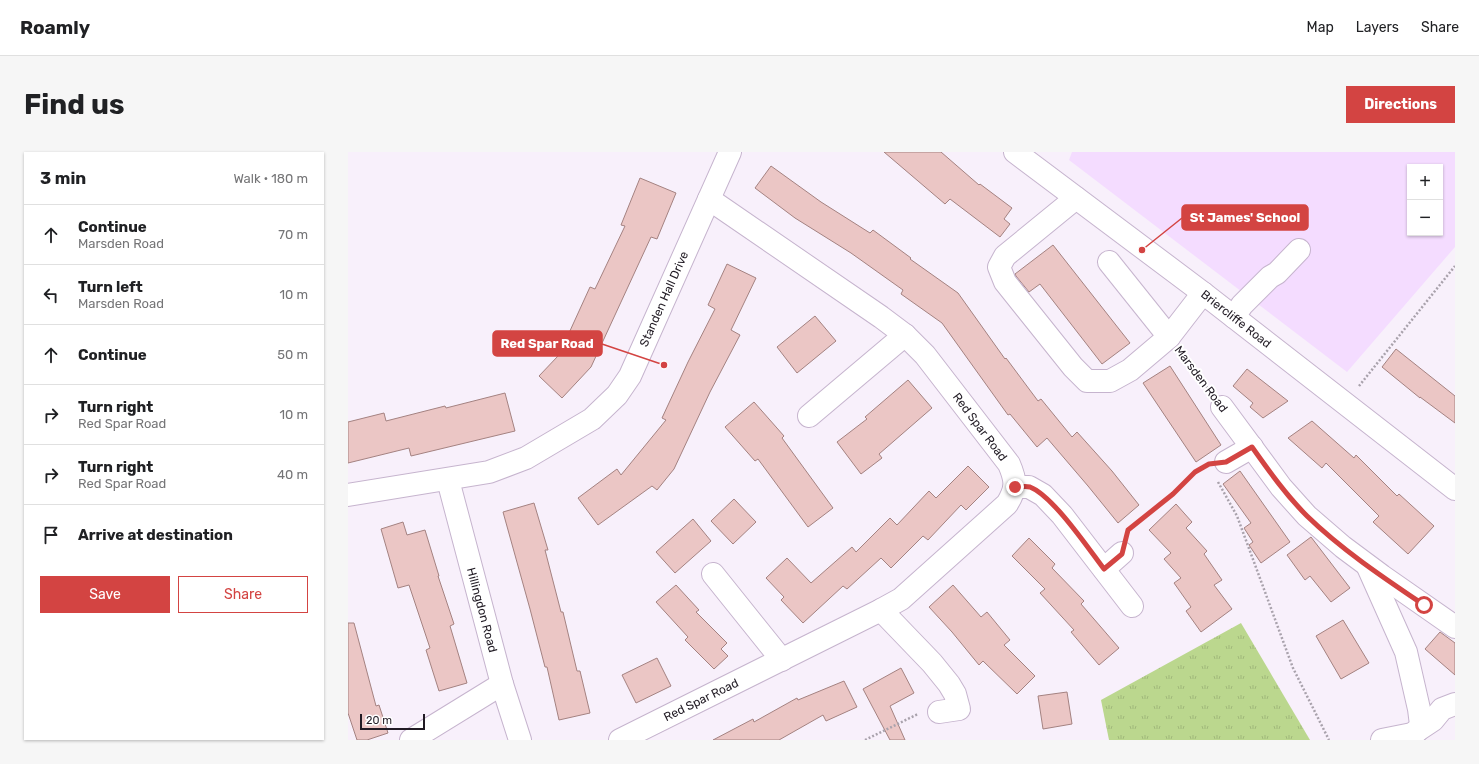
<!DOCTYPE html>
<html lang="en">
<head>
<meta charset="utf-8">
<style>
	:root { --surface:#fff; --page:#f6f6f6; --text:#202124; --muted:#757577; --line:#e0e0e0; --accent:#d34442 }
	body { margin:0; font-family:Rubik,sans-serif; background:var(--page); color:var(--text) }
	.controls { position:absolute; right:12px; top:12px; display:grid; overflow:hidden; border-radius:0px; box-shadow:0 1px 3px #0004 }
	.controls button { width:36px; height:36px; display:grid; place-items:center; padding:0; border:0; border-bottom:1px solid var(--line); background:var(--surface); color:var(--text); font:20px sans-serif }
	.scale { position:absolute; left:12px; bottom:10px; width:65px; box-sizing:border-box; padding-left:4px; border:2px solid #211b24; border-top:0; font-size:11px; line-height:14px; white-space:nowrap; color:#211b24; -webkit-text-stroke:3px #fff; paint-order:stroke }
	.stop { position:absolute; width:12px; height:12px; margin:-9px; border:3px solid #d34442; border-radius:50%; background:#fff }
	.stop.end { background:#d34442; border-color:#fff; box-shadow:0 1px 4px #0008 }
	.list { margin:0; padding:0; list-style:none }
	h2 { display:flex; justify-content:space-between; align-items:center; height:52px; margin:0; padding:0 16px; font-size:17px }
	h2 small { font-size:13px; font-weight:400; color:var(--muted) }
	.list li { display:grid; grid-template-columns:26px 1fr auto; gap:12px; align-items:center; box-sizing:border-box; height:60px; padding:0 16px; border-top:1px solid var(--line) }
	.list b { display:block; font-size:15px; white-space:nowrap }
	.list p { margin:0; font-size:13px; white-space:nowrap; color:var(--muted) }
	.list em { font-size:13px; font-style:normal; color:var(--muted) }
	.actions { display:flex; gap:8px; padding:12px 16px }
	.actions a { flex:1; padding:9px 0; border:1px solid var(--accent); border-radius:0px; text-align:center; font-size:14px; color:var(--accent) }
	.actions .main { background:var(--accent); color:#fff }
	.icon { flex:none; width:22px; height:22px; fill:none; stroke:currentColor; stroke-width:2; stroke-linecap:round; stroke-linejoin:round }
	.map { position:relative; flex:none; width:1107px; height:588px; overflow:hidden; border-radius:0px }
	header { display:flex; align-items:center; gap:24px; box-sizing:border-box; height:56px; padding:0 20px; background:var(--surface); border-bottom:1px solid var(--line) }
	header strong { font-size:19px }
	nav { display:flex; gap:22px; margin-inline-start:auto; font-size:14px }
	.intro { display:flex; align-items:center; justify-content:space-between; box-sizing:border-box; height:96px; padding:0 24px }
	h1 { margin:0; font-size:28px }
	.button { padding:10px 18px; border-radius:0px; background:var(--accent); color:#fff; font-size:14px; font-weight:700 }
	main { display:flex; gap:24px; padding:0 24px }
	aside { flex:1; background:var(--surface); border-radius:0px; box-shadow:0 1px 3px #0004 }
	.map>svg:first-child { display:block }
	.built { fill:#f4dcff; fill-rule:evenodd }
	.park { fill:url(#park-tufts) }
	.building { fill:#ebc6c5; stroke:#a48281 }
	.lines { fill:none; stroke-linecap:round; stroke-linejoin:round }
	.minor-casing { stroke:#c6b4ce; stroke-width:24 }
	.path { stroke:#a9a2ac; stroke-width:2.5; stroke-dasharray:2 2; stroke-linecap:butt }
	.minor { stroke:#fff; stroke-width:22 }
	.route { stroke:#d34442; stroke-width:5 }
	.labels { text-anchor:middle; stroke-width:4; stroke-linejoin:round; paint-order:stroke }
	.street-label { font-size:12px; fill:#211b24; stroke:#fff }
	.leader { fill:none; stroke:#d34442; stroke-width:1.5 }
	.callout-dot { fill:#d34442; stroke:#fff; stroke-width:1.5 }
	.callout { fill:#d34442; stroke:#d34442; stroke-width:1.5 }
	.callout-label { font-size:13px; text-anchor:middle; font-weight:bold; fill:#fff }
</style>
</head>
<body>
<header>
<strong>Roamly</strong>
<nav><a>Map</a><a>Layers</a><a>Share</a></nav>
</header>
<div class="intro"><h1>Find us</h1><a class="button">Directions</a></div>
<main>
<aside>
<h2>3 min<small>Walk · 180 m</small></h2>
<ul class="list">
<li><svg class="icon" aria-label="ahead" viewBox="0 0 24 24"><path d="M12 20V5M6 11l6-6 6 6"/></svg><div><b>Continue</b><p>Marsden Road</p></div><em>70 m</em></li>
<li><svg class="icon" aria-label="left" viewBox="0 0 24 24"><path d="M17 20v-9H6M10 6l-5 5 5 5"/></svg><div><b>Turn left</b><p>Marsden Road</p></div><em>10 m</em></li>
<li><svg class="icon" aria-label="ahead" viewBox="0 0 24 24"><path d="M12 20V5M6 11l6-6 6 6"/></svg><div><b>Continue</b></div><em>50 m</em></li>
<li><svg class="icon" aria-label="right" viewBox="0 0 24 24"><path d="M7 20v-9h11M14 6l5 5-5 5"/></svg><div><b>Turn right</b><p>Red Spar Road</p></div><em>10 m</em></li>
<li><svg class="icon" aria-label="right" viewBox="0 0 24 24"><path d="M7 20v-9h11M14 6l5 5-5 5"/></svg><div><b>Turn right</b><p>Red Spar Road</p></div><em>40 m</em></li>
<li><svg class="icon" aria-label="arrive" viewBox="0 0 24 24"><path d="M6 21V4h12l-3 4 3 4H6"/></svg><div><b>Arrive at destination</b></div></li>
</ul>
<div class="actions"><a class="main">Save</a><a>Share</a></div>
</aside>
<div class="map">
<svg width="1107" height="588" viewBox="0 0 1107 588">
	<defs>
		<pattern id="park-tufts" width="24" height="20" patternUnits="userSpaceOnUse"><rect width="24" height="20" fill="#bbd78e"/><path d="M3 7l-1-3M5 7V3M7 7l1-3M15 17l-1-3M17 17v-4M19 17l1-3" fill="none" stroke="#a0b87a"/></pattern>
	</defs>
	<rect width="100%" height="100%" fill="#f8f0fb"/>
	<path class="built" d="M 724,0 L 1107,0 L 1107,95 L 999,220 L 721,8 ZM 1062,15 L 1092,15 L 1092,81 L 1062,81 Z"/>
	<polygon class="park" points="893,471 962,588 761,588 753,548"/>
	<g class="building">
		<polygon points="536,0 593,0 631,33 632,32 664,56 656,67 662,72 652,85 602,47 597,52"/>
		<polygon points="423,14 473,50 522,81 525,78 563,106 562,107 610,141 657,207 658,206 690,249 693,247 724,285 729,280 764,319 791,353 770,371 740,334 699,286 689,295 662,262 660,263 594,171 553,142 555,138 503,101 447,66 407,36"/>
		<polygon points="292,26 328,41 309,87 303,85 243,215 214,246 191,224 229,184 221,181 242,135 247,137 277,74 273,73"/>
		<polygon points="705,93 782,191 754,212 692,132 681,140 668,124 667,122"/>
		<polygon points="379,112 408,126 383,178 392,183 362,240 326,317 309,338 304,334 250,373 230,346 269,317 273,323 318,268 314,266 340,210 367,157 360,153"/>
		<polygon points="467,164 488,189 449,221 429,195"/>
		<polygon points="1048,197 1107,244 1107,271 1072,245 1072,246 1034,215"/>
		<polygon points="822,214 873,293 848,310 795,231"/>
		<polygon points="899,217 940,249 915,266 902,255 905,251 885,234"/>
		<polygon points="560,228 584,256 531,302 534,306 513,322 489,290 519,267 517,265"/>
		<polygon points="157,241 167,279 63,304 61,296 0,311 0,270 36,261 38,269 97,254 98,256"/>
		<polygon points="406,250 436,284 434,286 485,356 460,375 410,307 407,309 377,275"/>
		<polygon points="964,269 1006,306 1008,303 1049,344 1051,342 1086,374 1060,402 1025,370 1031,364 978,311 974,316 940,286"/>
		<polygon points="620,314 641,335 618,358 613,353 580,388 575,384 543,416 533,406 499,437 495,434 455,471 433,448 436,445 418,426 439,406 463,431 504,395 508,400 542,366 549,373 581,339 588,346"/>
		<polygon points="892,319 942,390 913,411 901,393 905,390 896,376 903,371 875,332"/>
		<polygon points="386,347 408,370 385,392 363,369"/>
		<polygon points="186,351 200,398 197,398 213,460 215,460 229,519 232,519 242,561 211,568 199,515 197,515 182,457 155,360"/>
		<polygon points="828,352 844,370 838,376 859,399 856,402 874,428 866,433 884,457 853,480 838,459 843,455 826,431 833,426 816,407 823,401 801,378"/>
		<polygon points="345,367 363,389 327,421 308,400"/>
		<polygon points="55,370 59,383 77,378 91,424 90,424 106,472 102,474 119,531 91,539 78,498 82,496 61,433 50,436 33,377"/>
		<polygon points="963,385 1002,436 983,450 962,424 957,428 939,403"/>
		<polygon points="681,386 707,412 704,416 736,449 733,452 771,496 751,513 723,480 726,478 692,441 697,437 664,404"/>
		<polygon points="328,433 351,458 348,460 379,491 373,497 380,504 366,517 337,488 340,485 308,450"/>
		<polygon points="605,433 633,465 639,460 662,488 656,493 687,524 669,542 635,509 631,513 604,480 581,455"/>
		<polygon points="995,468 1021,511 993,527 968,484"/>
		<polygon points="0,471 6,471 28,554 31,553 40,581 19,588 9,588 0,561"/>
		<polygon points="1092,480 1107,491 1107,523 1077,497"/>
		<polygon points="309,506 323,534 288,551 274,523"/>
		<polygon points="553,516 566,541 542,554 557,588 542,588 515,537"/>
		<polygon points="496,529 509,555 478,569 475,563 431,588 365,588 405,567 406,570 449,546 450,548"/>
		<polygon points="719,540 724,572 695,577 690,544"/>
	</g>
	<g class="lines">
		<defs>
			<g id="minor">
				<polyline points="667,0 855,141 1107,337"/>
				<polyline points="728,46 657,104 651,115 657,130 725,215 739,229 762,229 782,218 821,185 855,141"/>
				<polyline points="761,110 821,185"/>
				<polyline points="886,165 894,153 922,125 929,121 951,98"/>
				<polyline points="874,255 933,335 959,364 995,395 1034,424 1107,475"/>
				<polyline points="461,264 557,183"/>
				<polyline points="878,310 904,295"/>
				<polyline points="100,328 154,532 172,588"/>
				<polyline points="667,335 681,335 695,343 714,363 784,454"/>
				<polyline points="0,343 141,320 178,306 244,267 269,243 282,224 382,0"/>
				<polyline points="1020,415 1058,500 1071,557 1073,573 1069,579"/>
				<polyline points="756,417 774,401"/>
				<polyline points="365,422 434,508"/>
				<polyline points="533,458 584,511 601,532 607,542 611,557 591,560"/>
				<polyline points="63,588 154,532"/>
				<path d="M 272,588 L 533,458 L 553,447 L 659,352 C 669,336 668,328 661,312 L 577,203 L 557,183 L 533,165 L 361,47"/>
				<polyline points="1034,588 1064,582 1085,568 1094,557 1107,552"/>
			</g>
		</defs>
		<use href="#minor" class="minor-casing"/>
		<g class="path">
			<polyline points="835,202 861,238"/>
			<polyline points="1011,234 1107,114"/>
			<polyline points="870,330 889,364 945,516 981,588"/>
			<polyline points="780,381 781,378 825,342 847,320 857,314"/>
			<polyline points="517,588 570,562"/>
		</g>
		<use href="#minor" class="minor"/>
	</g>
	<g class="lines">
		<path class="route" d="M 667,335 C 671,335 678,334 682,335 C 705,344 740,396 756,417 L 774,402 L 780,378 L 825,342 L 847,320 L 861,312 L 878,310 L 904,295 C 921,319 938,343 959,364 C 994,398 1036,426 1076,453"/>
	</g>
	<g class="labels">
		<g class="street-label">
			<text transform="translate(316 147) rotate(-66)" y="4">Standen Hall Drive</text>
			<text transform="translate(888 167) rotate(38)" y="4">Briercliffe Road</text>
			<text transform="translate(853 227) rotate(53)" y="4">Marsden Road</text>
			<text transform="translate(632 275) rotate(53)" y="4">Red Spar Road</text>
			<text transform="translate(134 458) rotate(75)" y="4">Hillingdon Road</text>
			<text transform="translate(353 548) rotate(-26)" y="4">Red Spar Road</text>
		</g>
	</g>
	<path class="leader" d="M794 98L834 66M316 213L254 192"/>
	<g class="callout-dot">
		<circle cx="794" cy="98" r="4"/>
		<circle cx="316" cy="213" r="4"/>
	</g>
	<g class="callout">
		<rect x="834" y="53" width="126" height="25" rx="4"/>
		<rect x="145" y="179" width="109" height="25" rx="4"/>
	</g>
	<g class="callout-label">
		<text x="897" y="70">St James' School</text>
		<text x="199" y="196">Red Spar Road</text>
	</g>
</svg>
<div class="controls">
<button>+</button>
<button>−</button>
</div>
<div class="scale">20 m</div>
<div class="stop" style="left:1076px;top:453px"></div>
<div class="stop end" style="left:667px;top:335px"></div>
</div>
</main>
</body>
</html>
